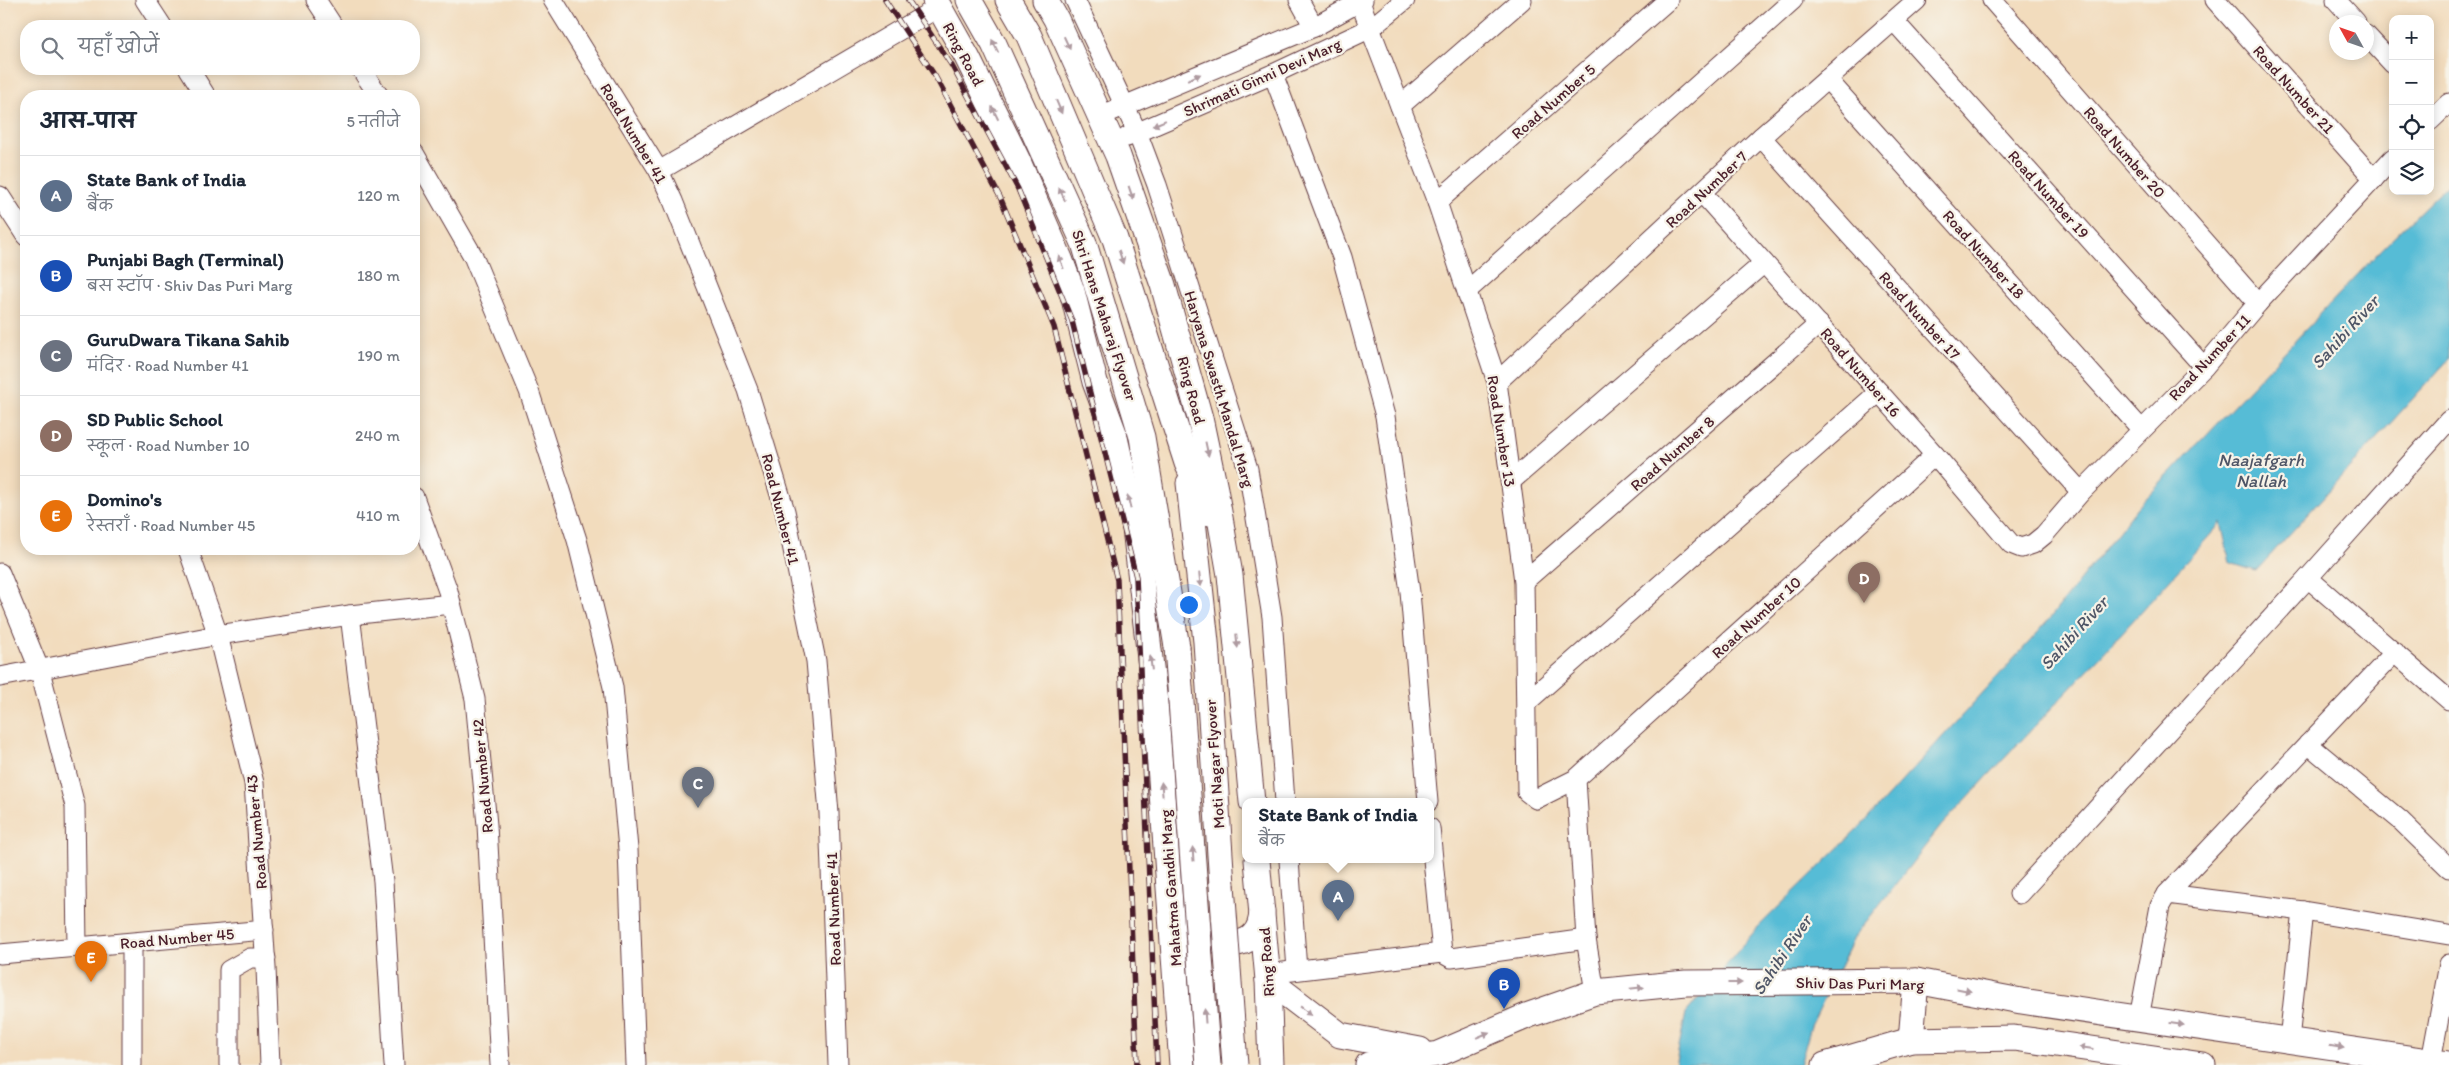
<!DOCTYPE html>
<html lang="hi">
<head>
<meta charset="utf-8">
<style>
	:root { --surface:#fff; --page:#f6f6f7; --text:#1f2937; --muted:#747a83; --line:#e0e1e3; --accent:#0f766e }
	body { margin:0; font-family:Itim,"Playpen Sans Deva",sans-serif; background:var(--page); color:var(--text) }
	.controls { position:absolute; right:15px; top:15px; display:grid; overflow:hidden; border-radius:10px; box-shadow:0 2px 12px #0003 }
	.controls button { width:45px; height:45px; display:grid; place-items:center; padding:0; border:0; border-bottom:1px solid var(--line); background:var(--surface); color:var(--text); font:25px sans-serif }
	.compass { position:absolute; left:2329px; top:15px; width:45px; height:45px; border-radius:50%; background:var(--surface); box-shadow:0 2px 12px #0003; rotate:310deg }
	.you { position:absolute; left:1188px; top:604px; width:18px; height:18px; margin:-12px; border:4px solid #fff; border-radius:50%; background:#1a73e8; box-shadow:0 0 0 8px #1a73e833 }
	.badge { display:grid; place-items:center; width:32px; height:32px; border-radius:50%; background:var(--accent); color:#fff; font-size:16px; font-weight:700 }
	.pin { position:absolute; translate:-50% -41px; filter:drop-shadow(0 1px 2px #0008) }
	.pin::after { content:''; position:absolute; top:26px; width:18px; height:15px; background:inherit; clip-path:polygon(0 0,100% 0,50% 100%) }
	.popup { position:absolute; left:1242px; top:798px; width:192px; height:65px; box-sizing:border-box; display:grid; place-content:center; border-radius:10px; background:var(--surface); filter:drop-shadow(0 1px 4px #0005); font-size:16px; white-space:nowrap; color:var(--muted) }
	.popup b { font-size:19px; color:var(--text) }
	.popup::after { content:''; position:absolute; left:50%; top:100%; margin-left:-10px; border:10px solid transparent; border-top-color:var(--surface) }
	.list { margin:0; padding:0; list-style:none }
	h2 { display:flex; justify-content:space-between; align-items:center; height:65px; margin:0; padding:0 20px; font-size:21px }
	h2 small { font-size:16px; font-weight:400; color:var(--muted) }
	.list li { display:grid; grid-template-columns:32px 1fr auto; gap:15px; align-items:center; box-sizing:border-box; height:80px; padding:0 20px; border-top:1px solid var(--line) }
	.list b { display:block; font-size:19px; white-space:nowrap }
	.list p { margin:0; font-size:16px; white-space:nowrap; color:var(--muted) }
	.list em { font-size:16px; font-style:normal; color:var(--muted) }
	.icon { flex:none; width:28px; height:28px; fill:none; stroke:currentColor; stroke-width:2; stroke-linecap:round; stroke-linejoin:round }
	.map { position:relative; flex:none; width:2449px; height:1065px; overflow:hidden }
	.search { position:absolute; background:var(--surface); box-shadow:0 2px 12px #0003; left:20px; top:20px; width:400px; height:55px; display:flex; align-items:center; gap:12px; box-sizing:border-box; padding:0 18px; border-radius:20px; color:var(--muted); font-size:19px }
	.panel { position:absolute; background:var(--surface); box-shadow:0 2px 12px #0003; left:20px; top:90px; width:400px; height:465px; border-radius:20px }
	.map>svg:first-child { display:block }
	.water { fill:#57bcd6; stroke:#506e80 }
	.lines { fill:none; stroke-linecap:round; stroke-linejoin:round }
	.minor-casing { stroke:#633b41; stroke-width:21 }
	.major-casing { stroke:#633b41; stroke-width:27 }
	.minor { stroke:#fff; stroke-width:19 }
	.major { stroke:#fff; stroke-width:25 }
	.rail-casing { stroke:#4a1f2b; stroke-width:5.5 }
	.rail { stroke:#f7f3e8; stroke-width:4; stroke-dasharray:11; stroke-linecap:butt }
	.major-bridge-casing { stroke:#633b41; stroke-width:27; stroke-linecap:butt }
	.major-bridge { stroke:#fff; stroke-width:25 }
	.oneway { fill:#ae9aa0 }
	.labels { text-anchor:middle; stroke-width:4.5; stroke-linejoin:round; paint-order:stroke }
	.street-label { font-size:16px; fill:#4a1f2b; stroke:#f7f3e8 }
	.water-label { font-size:18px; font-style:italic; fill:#4f5667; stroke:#f7f3e8 }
</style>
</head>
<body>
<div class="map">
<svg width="2449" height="1065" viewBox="0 0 2449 1065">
	<rect width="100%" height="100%" fill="#f7f3e8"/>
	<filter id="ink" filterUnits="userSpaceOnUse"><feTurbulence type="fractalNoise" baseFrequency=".02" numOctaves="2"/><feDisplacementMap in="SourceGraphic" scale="10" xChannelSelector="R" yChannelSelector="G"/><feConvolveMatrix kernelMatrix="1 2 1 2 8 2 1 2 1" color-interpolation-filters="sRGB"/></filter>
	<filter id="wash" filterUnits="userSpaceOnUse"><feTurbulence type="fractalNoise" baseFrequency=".0096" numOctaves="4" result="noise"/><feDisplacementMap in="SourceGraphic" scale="20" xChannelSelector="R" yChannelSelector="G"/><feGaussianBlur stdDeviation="1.12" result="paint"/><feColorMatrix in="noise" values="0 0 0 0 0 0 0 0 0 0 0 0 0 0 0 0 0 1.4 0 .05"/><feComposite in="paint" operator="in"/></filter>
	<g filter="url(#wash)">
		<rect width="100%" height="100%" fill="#f2dcbd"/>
		<polygon class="water" points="2449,183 2449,359 2256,571 2230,563 2221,523 2110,646 1941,826 1855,936 1811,1026 1800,1065 1675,1065 1686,1013 1758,927 1859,828 2041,629 2138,507 2377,254"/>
	</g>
	<g filter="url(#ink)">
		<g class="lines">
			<defs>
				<g id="minor">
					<polyline points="145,0 162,26"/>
					<polyline points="316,0 333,26"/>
					<polyline points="553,0 659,171 673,201 748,390 785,511 816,661 829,813 838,1065"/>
					<polyline points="1075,0 1137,132 1157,185 1248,469 1272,617 1285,802"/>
					<polyline points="1299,0 1314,27"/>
					<polyline points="1992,0 2258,303"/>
					<polyline points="2215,0 2374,179"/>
					<polyline points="2336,0 2356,22"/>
					<polyline points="1360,2 1437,202 1497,382 1524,581 1527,792 1536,799 1576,779 1935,455"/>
					<polyline points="1894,21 2204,367"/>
					<polyline points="2366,35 2393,64"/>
					<polyline points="189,69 206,96"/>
					<polyline points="361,69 379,96"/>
					<polyline points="1273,74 1342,257 1385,416 1410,592 1428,802"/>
					<polyline points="1827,79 2141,429"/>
					<polyline points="1400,106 1522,0"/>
					<polyline points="1100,116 1314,27 1363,0"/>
					<polyline points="2430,121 2449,103"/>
					<polyline points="1127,137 1273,74 1371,28 1405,0"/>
					<polyline points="1761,137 2081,492"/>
					<polyline points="414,153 473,256 529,391 577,540 613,687 628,849 636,1065"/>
					<polyline points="659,171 939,7"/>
					<polyline points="1702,193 1935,455 2011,544 2021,548 2033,544 2044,535 2081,492 2204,367 2258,303 2393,158"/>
					<polyline points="0,196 26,236"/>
					<polyline points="1437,202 1668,0"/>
					<polyline points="1467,291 1793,0"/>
					<polyline points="1497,382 1761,137 1917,0"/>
					<polyline points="1510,482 1764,263"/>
					<polyline points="414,497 448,591 475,699 487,825 500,1065"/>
					<polyline points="188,549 218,635 254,783 266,968 270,1065"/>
					<polyline points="0,573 40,671 75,806 77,947"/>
					<polyline points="2308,578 2449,700"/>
					<polyline points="1524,581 1819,324"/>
					<polyline points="350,615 383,881 394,1065"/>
					<polyline points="0,677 218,635 350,615 451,604"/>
					<polyline points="1527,702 1879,392"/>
					<polyline points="2308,744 2400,820 2449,868"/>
					<polyline points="1576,779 1586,939 1595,992"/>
					<polyline points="1430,828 1442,953"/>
					<polyline points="1289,860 1297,970"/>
					<polyline points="2019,894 2308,578 2449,420"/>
					<polyline points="2167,894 2303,911 2449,935"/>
					<polyline points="0,954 264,930"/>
					<polyline points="1267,974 1442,953 1451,958 1586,939"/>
					<polyline points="2139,1018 2160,906 2167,894 2395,652"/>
					<polyline points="2289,1040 2303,911"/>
					<polyline points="2431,1061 2449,964"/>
					<polyline points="132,1065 132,943"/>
					<polyline points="229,1065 229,970 250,958 266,958"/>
				</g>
				<g id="major">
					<polyline points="935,0 967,57 1017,159 1060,259 1072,291 1095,382 1114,433 1135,528 1156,711 1182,1065"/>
					<polyline points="969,0 994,44 1084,243 1142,437 1177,647"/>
					<polyline points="1008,0 1029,36 1115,239 1187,463 1210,513"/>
					<polyline points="1045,0 1056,19 1118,156 1163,285 1200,418 1215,489 1230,575 1252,802"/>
					<polyline points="1189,483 1206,642 1222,885"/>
					<polyline points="1257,860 1268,980 1271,1065"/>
					<path d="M 1184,924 C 1208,945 1260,959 1262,911"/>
					<polyline points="1268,980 1340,1035 1420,1050"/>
					<polyline points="1911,1040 1916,981"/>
					<polyline points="1368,1065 1438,1054 1529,1015 1595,992 1686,983 1916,981 2021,1001 2449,1064"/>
					<polyline points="1825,1065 1911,1040 2014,1038 2203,1065"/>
				</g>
			</defs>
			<use href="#minor" class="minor-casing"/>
			<use href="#major" class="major-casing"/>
			<use href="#minor" class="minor"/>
			<use href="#major" class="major"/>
			<defs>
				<g id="rail">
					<polyline points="885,0 935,76 1000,197 1054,327 1117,580 1137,1065"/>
					<polyline points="908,0 952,66 1018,189 1072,321 1136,577 1157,1065"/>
				</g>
			</defs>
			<use href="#rail" class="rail-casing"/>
			<use href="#rail" class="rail"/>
			<defs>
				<g id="major-bridge">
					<polyline points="1177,647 1208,1065"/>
					<polyline points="1222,885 1235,1065"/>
				</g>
			</defs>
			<use href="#major-bridge" class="major-bridge-casing"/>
			<use href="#major-bridge" class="major-bridge"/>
		</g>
		<defs><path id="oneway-solid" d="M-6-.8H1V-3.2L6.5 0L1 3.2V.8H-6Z" transform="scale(1.25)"/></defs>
		<g class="oneway">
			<use href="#oneway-solid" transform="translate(1067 43) rotate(65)"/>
			<use href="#oneway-solid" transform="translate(995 46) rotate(-116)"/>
			<use href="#oneway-solid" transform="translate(1194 77) rotate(-23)"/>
			<use href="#oneway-solid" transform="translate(1059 107) rotate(67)"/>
			<use href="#oneway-solid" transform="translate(995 113) rotate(-116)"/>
			<use href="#oneway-solid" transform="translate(1159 123) rotate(157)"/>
			<use href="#oneway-solid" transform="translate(1131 193) rotate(71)"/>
			<use href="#oneway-solid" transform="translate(1062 194) rotate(-114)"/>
			<use href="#oneway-solid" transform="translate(1121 257) rotate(72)"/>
			<use href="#oneway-solid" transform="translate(1061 262) rotate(-111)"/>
			<use href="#oneway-solid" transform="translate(1207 449) rotate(78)"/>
			<use href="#oneway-solid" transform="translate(1129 502) rotate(-103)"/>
			<use href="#oneway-solid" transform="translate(1200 580) rotate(84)"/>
			<use href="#oneway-solid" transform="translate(1237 641) rotate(84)"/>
			<use href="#oneway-solid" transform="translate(1151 663) rotate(-97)"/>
			<use href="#oneway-solid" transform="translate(1162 789) rotate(-95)"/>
			<use href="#oneway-solid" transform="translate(1193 854) rotate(-94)"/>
			<use href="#oneway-solid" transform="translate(1735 983)"/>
			<use href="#oneway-solid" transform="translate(1637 988) rotate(-6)"/>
			<use href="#oneway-solid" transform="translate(1964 990) rotate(11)"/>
			<use href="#oneway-solid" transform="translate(1306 1011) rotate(38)"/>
			<use href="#oneway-solid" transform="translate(1205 1016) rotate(-94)"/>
			<use href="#oneway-solid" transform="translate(2177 1024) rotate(8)"/>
			<use href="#oneway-solid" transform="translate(1483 1035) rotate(-23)"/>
			<use href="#oneway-solid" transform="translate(2337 1047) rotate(9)"/>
			<use href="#oneway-solid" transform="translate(2086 1048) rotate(-172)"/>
		</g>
	</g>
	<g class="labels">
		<g class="street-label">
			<text transform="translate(964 54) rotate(62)" y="6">Ring Road</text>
			<text transform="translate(1262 77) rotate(-24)" y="6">Shrimati Ginni Devi Marg</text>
			<text transform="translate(2294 89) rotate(48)" y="6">Road Number 21</text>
			<text transform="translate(1553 101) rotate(-41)" y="6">Road Number 5</text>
			<text transform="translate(634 133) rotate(59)" y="6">Road Number 41</text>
			<text transform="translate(2125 152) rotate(49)" y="6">Road Number 20</text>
			<text transform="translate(1706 189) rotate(-43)" y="6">Road Number 7</text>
			<text transform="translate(2049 194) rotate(48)" y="6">Road Number 19</text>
			<text transform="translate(1984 254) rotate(48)" y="6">Road Number 18</text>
			<text transform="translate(1105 315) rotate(72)" y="6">Shri Hans Maharaj Flyover</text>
			<text transform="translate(1920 315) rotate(48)" y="6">Road Number 17</text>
			<text transform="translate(2209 357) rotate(-47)" y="6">Road Number 11</text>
			<text transform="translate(1861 372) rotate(49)" y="6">Road Number 16</text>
			<text transform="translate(1220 389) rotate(73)" y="6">Haryana Swasth Mandal Marg</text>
			<text transform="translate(1192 390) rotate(75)" y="6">Ring Road</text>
			<text transform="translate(1502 431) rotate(81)" y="6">Road Number 13</text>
			<text transform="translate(1672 453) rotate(-41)" y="6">Road Number 8</text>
			<text transform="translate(781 509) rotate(76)" y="6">Road Number 41</text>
			<text transform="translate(1756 617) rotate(-42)" y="6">Road Number 10</text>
			<text transform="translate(1214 764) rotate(-94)" y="6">Moti Nagar Flyover</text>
			<text transform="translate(482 776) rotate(-95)" y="6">Road Number 42</text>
			<text transform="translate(256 832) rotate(-95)" y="6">Road Number 43</text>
			<text transform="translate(1170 888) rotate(-94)" y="6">Mahatma Gandhi Marg</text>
			<text transform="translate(833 909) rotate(-92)" y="6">Road Number 41</text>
			<text transform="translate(177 938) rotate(-5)" y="6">Road Number 45</text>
			<text transform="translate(1266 962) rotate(-94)" y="6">Ring Road</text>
			<text transform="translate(1860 983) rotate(1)" y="6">Shiv Das Puri Marg</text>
		</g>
		<g class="water-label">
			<text transform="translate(2345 332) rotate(-48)" y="6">Sahibi River</text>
			<text x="2261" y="466">Naajafgarh<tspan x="2261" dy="21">Nallah</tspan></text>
			<text transform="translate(2074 633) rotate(-48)" y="6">Sahibi River</text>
			<text transform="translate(1782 955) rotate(-56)" y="6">Sahibi River</text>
		</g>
	</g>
</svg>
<div class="controls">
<button>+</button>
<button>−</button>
<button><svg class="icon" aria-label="locate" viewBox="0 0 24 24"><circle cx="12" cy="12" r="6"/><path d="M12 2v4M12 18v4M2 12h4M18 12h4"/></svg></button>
<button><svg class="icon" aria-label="layers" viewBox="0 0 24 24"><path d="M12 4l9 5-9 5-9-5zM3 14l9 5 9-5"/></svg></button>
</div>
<svg class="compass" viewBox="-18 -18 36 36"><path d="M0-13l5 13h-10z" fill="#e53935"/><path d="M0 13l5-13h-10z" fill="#747a83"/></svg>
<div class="you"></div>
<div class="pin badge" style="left:1338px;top:921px;background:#5c6f8a">A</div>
<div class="popup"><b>State Bank of India</b>बैंक</div>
<div class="pin badge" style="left:1504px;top:1009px;background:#1a4fb4">B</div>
<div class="pin badge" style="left:698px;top:808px;background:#6b7280">C</div>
<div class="pin badge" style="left:1864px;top:603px;background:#8d6e63">D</div>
<div class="pin badge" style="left:91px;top:982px;background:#e8710a">E</div>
<div class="search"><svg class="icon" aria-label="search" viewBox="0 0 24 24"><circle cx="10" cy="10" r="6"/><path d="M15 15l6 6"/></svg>यहाँ खोजें</div>
<section class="panel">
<h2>आस-पास<small>5 नतीजे</small></h2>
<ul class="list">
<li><span class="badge" style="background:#5c6f8a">A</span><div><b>State Bank of India</b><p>बैंक</p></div><em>120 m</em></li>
<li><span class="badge" style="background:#1a4fb4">B</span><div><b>Punjabi Bagh (Terminal)</b><p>बस स्टॉप · Shiv Das Puri Marg</p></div><em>180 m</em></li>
<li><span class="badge" style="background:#6b7280">C</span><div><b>GuruDwara Tikana Sahib</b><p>मंदिर · Road Number 41</p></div><em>190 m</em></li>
<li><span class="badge" style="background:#8d6e63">D</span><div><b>SD Public School</b><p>स्कूल · Road Number 10</p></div><em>240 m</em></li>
<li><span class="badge" style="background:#e8710a">E</span><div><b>Domino's</b><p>रेस्तराँ · Road Number 45</p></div><em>410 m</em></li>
</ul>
</section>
</div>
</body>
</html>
